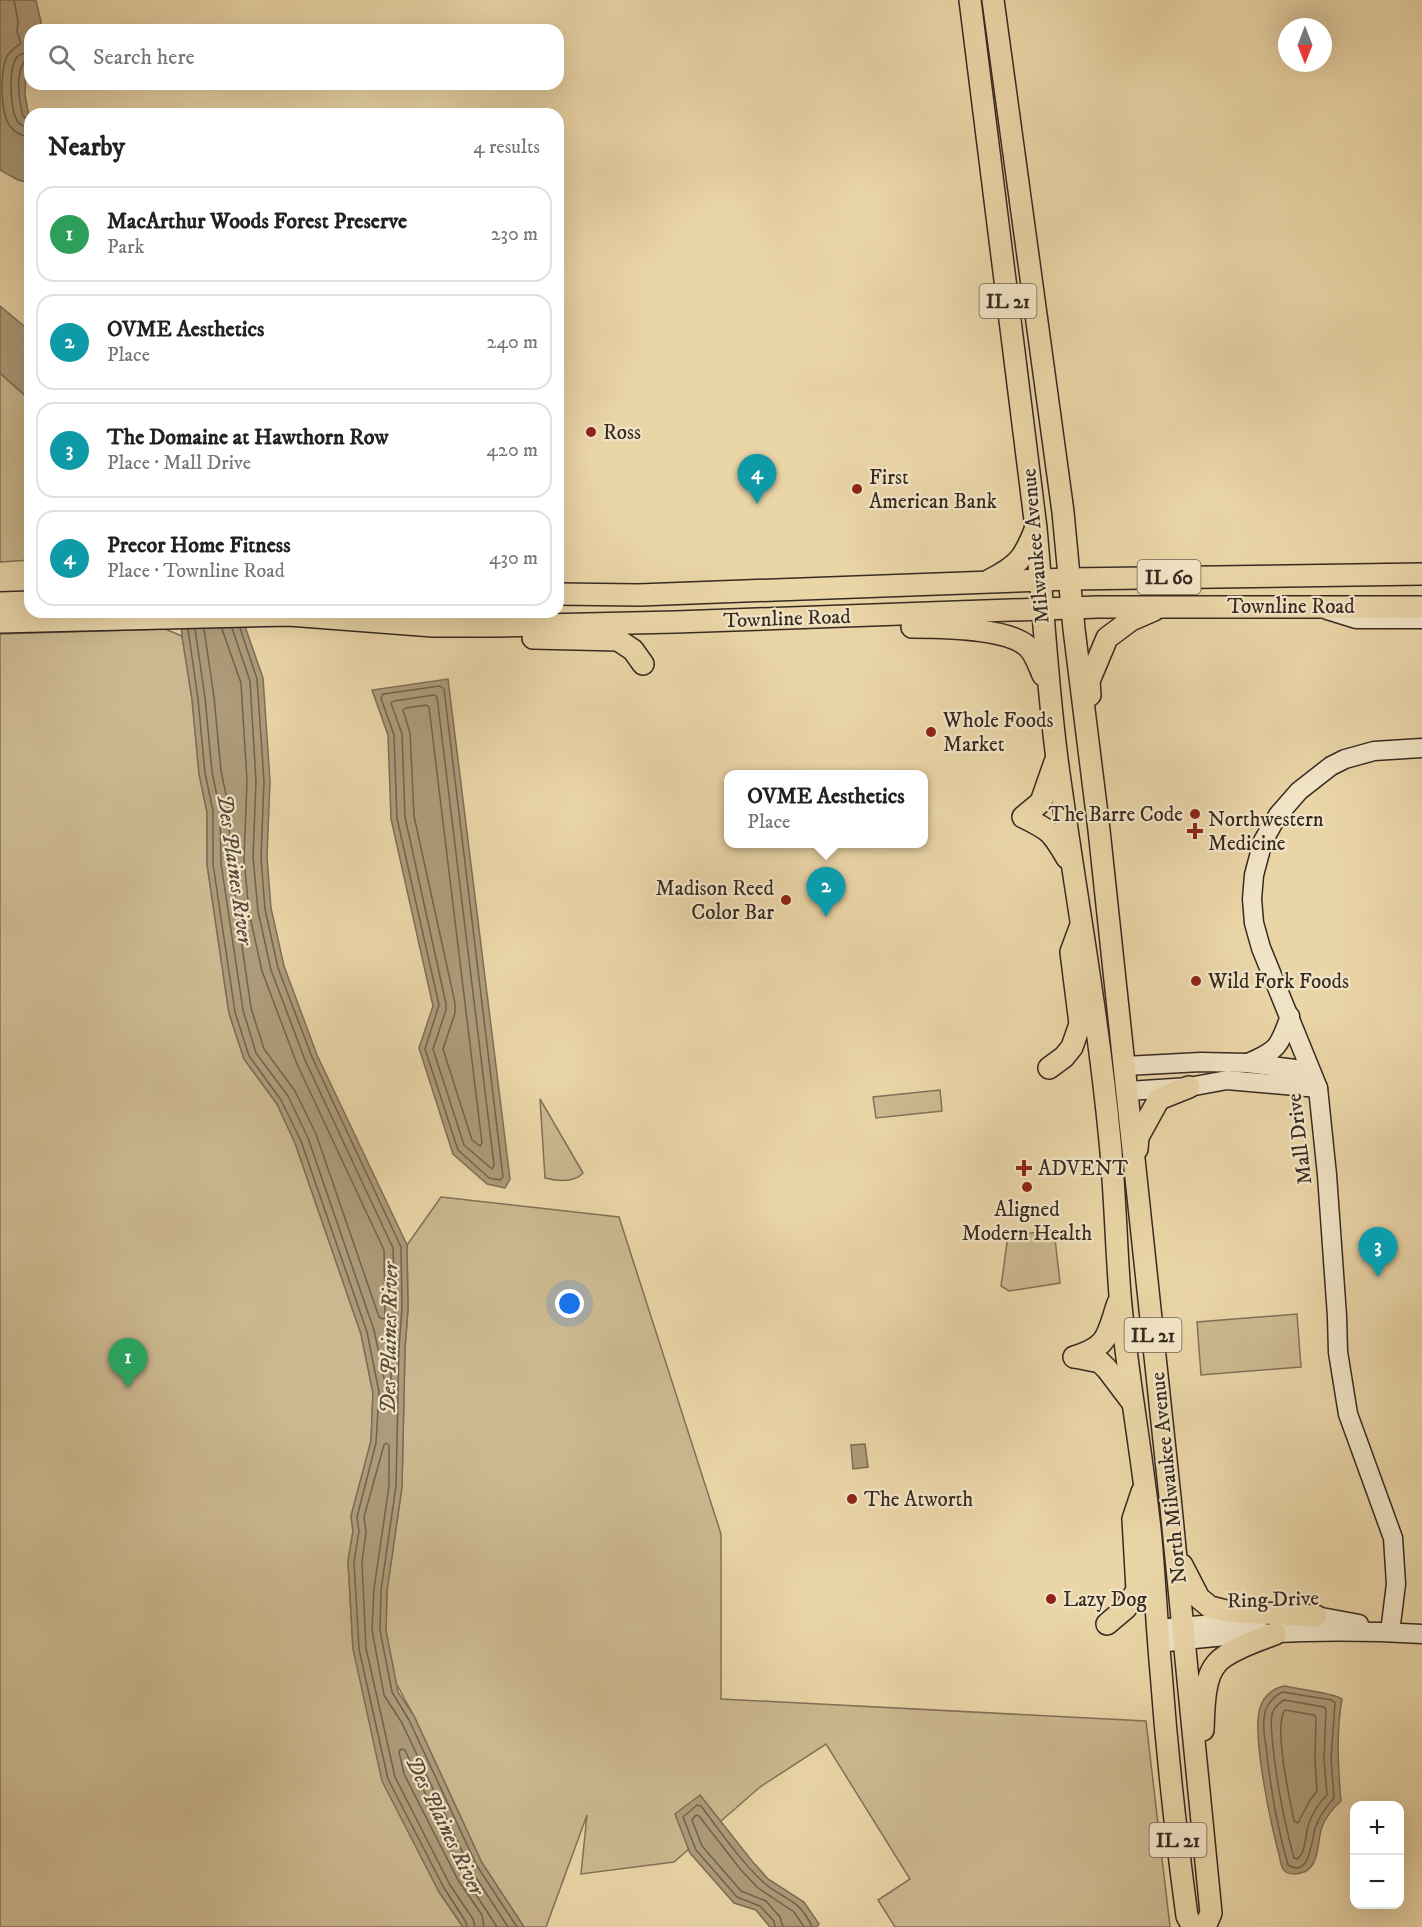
<!DOCTYPE html>
<html lang="en">
<head>
<meta charset="utf-8">
<style>
	:root { --surface:#fff; --page:#f2f2f2; --text:#222; --muted:#767676; --line:#e0e0e0; --accent:#111827 }
	body { margin:0; font-family:"IM FELL DW Pica",serif; background:var(--page); color:var(--text) }
	.controls { position:absolute; right:18px; bottom:18px; display:grid; overflow:hidden; border-radius:12px; box-shadow:0 6px 24px #0002 }
	.controls button { width:54px; height:54px; display:grid; place-items:center; padding:0; border:0; border-bottom:2px solid var(--line); background:var(--surface); color:var(--text); font:30px sans-serif }
	.compass { position:absolute; left:1278px; top:18px; width:54px; height:54px; border-radius:50%; background:var(--surface); box-shadow:0 6px 24px #0002; rotate:180deg }
	.you { position:absolute; left:570px; top:1304px; width:21px; height:21px; margin:-15px; border:4px solid #fff; border-radius:50%; background:#1a73e8; box-shadow:0 0 0 9px #1a73e833 }
	.badge { display:grid; place-items:center; width:39px; height:39px; border-radius:50%; background:var(--accent); color:#fff; font-size:20px; font-weight:700 }
	.pin { position:absolute; translate:-50% -50px; filter:drop-shadow(0 2px 3px #0008) }
	.pin::after { content:''; position:absolute; top:32px; width:21px; height:18px; background:inherit; clip-path:polygon(0 0,100% 0,50% 100%) }
	.popup { position:absolute; left:724px; top:770px; width:204px; height:78px; box-sizing:border-box; display:grid; place-content:center; border-radius:12px; background:var(--surface); filter:drop-shadow(0 2px 4px #0005); font-size:20px; white-space:nowrap; color:var(--muted) }
	.popup b { font-size:22px; color:var(--text) }
	.popup::after { content:''; position:absolute; left:50%; top:100%; margin-left:-12px; border:12px solid transparent; border-top-color:var(--surface) }
	.list { margin:0; padding:0; list-style:none }
	h2 { display:flex; justify-content:space-between; align-items:center; height:78px; margin:0; padding:0 24px; font-size:26px }
	h2 small { font-size:20px; font-weight:400; color:var(--muted) }
	.list li { display:grid; grid-template-columns:39px 1fr auto; gap:18px; align-items:center; box-sizing:border-box; height:96px; margin:0 12px 12px; padding:0 12px; border:2px solid var(--line); border-radius:18px }
	.list b { display:block; font-size:22px; white-space:nowrap }
	.list p { margin:0; font-size:20px; white-space:nowrap; color:var(--muted) }
	.list em { font-size:20px; font-style:normal; color:var(--muted) }
	.icon { flex:none; width:33px; height:33px; fill:none; stroke:currentColor; stroke-width:2; stroke-linecap:round; stroke-linejoin:round }
	.map { position:relative; flex:none; width:1422px; height:1927px; overflow:hidden }
	.search { position:absolute; background:var(--surface); box-shadow:0 6px 24px #0002; left:24px; top:24px; width:540px; height:66px; display:flex; align-items:center; gap:15px; box-sizing:border-box; padding:0 21px; border-radius:18px; color:var(--muted); font-size:22px }
	.panel { position:absolute; background:var(--surface); box-shadow:0 6px 24px #0002; left:24px; top:108px; width:540px; height:510px; border-radius:18px }
	.map>svg:first-child { display:block }
	.green { fill:#ccb890; stroke:#827158; stroke-width:1.5 }
	.water { fill:#ad9b79; stroke:#7e6e56; stroke-width:1.5 }
	.lines { fill:none; stroke-linecap:round; stroke-linejoin:round }
	.shore { stroke:#72624d; stroke-width:1.5 }
	.secondary-casing { stroke:#372a21; stroke-width:21 }
	.primary-casing { stroke:#372a21; stroke-width:24 }
	.secondary { stroke:#f1e4c6; stroke-width:18 }
	.primary { stroke:#ead5a7; stroke-width:21 }
	.poi-dot { fill:#8f2418; stroke:#f1e4c6; stroke-width:2 }
	.labels { text-anchor:middle; stroke-width:4.5; stroke-linejoin:round; paint-order:stroke }
	.shield { fill:#f1e4c6; stroke:#6f6252; stroke-width:1.5 }
	.shield-label { font-size:20px; font-weight:bold; fill:#372a21 }
	.poi-label { font-size:21px; fill:#372a21; stroke:#f1e4c6; text-anchor:start }
	.street-label { font-size:21px; fill:#372a21; stroke:#f1e4c6 }
	.water-label { font-size:22px; font-style:italic; fill:#5a4c3b; stroke:#f1e4c6 }
</style>
</head>
<body>
<div class="map">
<svg width="1422" height="1927" viewBox="0 0 1422 1927">
	<rect width="100%" height="100%" fill="#ead5a7"/>
	<filter id="stains"><feTurbulence type="fractalNoise" baseFrequency=".00333" numOctaves="4"/><feColorMatrix values="0 0 0 0 .2 0 0 0 0 .09 0 0 0 0 .02 0 0 0 .5 -.17"/></filter>
	<radialGradient id="worn" r=".72"><stop offset=".6" stop-color="#630" stop-opacity="0"/><stop offset="1" stop-color="#630" stop-opacity=".3"/></radialGradient>
	<g class="green">
		<polygon points="0,373 30,400 30,560 0,562"/>
		<polygon points="165,629 182,636 192,699 199,774 207,812 207,864 229,1013 244,1059 277,1104 295,1143 361,1334 373,1393 371,1441 351,1516 353,1531 348,1561 353,1649 439,1892 463,1927 0,1927 0,634"/>
		<polygon points="940,1090 942,1111 876,1118 873,1097"/>
		<path d="M 540,1099 L 583,1173 C 574,1183 557,1181 545,1178 Z"/>
		<polygon points="441,1197 619,1217 721,1534 721,1699 1146,1721 1170,1927 895,1927 878,1900 910,1879 826,1744 760,1787 674,1862 581,1874 587,1815 546,1927 524,1927 482,1863 414,1716 396,1683 386,1631 387,1590 402,1487 405,1348 408,1309 407,1245"/>
		<polygon points="1054,1230 1060,1283 1009,1291 1001,1286 1008,1236"/>
		<polygon points="1297,1314 1301,1367 1201,1375 1197,1322"/>
	</g>
	<g class="water">
		<polygon points="0,0 36,0 41,22 39,30 30,30 30,59 26,70 25,95 30,122 30,183 18,180 0,170"/>
		<polygon points="0,306 30,331 30,400 0,373"/>
		<polygon points="180,612 240,612 263,678 270,781 267,857 271,908 284,966 317,1055 407,1245 408,1309 405,1348 402,1487 387,1591 386,1631 398,1692 414,1716 482,1863 524,1927 463,1927 439,1892 382,1781 353,1649 348,1561 353,1531 351,1516 371,1441 373,1393 361,1334 295,1143 277,1104 244,1059 229,1013 207,864 207,812 199,774 192,699 182,636"/>
		<polygon points="448,679 510,1179 505,1188 487,1184 453,1154 419,1048 433,1006 391,819 388,735 372,690"/>
		<polygon points="865,1444 868,1467 853,1469 851,1445"/>
		<path d="M 1285,1686 C 1297,1689 1335,1693 1342,1699 C 1336,1733 1338,1767 1341,1801 C 1332,1809 1326,1816 1322,1827 C 1317,1840 1320,1866 1304,1872 C 1298,1874 1287,1876 1283,1869 C 1280,1864 1280,1856 1278,1851 C 1271,1823 1250,1729 1261,1705 C 1265,1695 1275,1687 1285,1686 Z"/>
		<polygon points="700,1795 752,1861 768,1879 804,1902 819,1924 817,1927 770,1927 756,1910 734,1903 690,1853 675,1814"/>
	</g>
	<g class="lines">
		<g class="shore">
			<path d="M 14,0 L 18,21 L 17,32 L 21,43 C 16,47 11,50 7,56 C 0,71 0,112 10,126 C 15,133 22,136 30,137"/>
			<path d="M 30,52 C 25,53 21,53 17,57 C 8,68 10,111 18,122 C 21,126 25,127 30,128"/>
			<path d="M 30,60 L 24,62 C 15,76 19,100 23,116 L 30,120"/>
			<polyline points="240,628 257,679 264,781 261,858 265,909 278,968 312,1057 401,1247 402,1308 399,1348 396,1486 381,1590 380,1630 392,1692 409,1720 477,1866 517,1927"/>
			<polyline points="188,629 198,699 205,773 213,811 213,864 235,1012 249,1056 281,1100 301,1141 367,1332 379,1392 376,1443 357,1517 359,1531 354,1562 359,1649 388,1779 444,1888 466,1922 467,1927"/>
			<polyline points="195,629 205,698 212,772 220,810 221,863 243,1010 256,1053 288,1096 308,1138 374,1330 385,1383 388,1385 391,1382 391,1347 395,1308 393,1248 305,1060 271,970 258,911 253,857 256,781 250,681 232,628"/>
			<polyline points="204,629 214,697 221,771 229,809 230,863 251,1008 264,1049 295,1091 316,1134 379,1317 383,1319 385,1317 384,1250 297,1064 262,971 249,912 244,859 247,781 241,683 222,629"/>
			<polygon points="440,686 444,689 503,1177 500,1180 489,1178 458,1150 425,1049 439,1005 397,818 394,735 381,698 383,694"/>
			<polygon points="434,695 437,697 494,1165 492,1169 464,1145 433,1049 446,1010 446,1004 405,817 402,734 391,703 394,701"/>
			<polygon points="426,705 429,707 482,1143 480,1146 472,1140 443,1049 455,1013 455,1003 414,816 410,733 403,710 406,708"/>
			<path d="M 1282,1692 L 1332,1700 L 1335,1703 L 1331,1759 L 1334,1798 C 1327,1807 1320,1814 1316,1826 C 1311,1838 1311,1879 1288,1865 C 1277,1826 1270,1786 1266,1746 C 1264,1735 1262,1720 1266,1709 C 1269,1702 1275,1696 1282,1692 Z"/>
			<path d="M 1284,1700 L 1324,1707 L 1326,1710 L 1324,1759 L 1327,1795 C 1319,1803 1313,1812 1309,1823 C 1305,1834 1306,1854 1297,1859 L 1294,1858 C 1284,1821 1277,1784 1273,1747 C 1272,1736 1270,1724 1272,1714 C 1274,1708 1279,1703 1284,1700 Z"/>
			<path d="M 1285,1710 L 1314,1715 L 1316,1718 L 1315,1759 L 1317,1791 L 1310,1800 L 1298,1823 L 1294,1821 C 1290,1800 1273,1725 1285,1710 Z"/>
			<polyline points="475,1927 473,1919 450,1885 395,1777 366,1648 362,1562 366,1532 364,1517 384,1445 386,1443 389,1445 389,1486 374,1589 372,1630 384,1695 402,1723 471,1870 508,1927"/>
			<polyline points="484,1927 482,1915 458,1880 404,1774 399,1752 401,1749 405,1750 462,1873 497,1927"/>
			<path d="M 775,1927 L 774,1921 L 760,1906 L 737,1897 L 696,1850 L 683,1817 L 697,1805 L 701,1806 C 720,1831 739,1859 762,1881 C 782,1900 800,1898 812,1927"/>
			<polyline points="783,1927 780,1917 766,1901 741,1891 702,1846 692,1820 696,1815 699,1816 741,1870 758,1888 794,1912 804,1927"/>
		</g>
		<defs>
			<g id="secondary">
				<polyline points="1327,610 1356,619 1422,619"/>
				<path d="M 1248,1063 C 1278,1050 1279,1047 1290,1016"/>
				<polyline points="1125,1066 1201,1062 1247,1063 1295,1069 1317,1087"/>
				<polyline points="1128,1091 1189,1087 1227,1080 1318,1088"/>
				<polyline points="1303,1617 1316,1616 1359,1624"/>
				<polyline points="1158,1629 1258,1620"/>
				<polyline points="1390,1632 1396,1584 1393,1538 1348,1414 1338,1352 1337,1316 1327,1175 1318,1088 1261,948 1254,923 1252,899 1254,875 1263,841 1278,815 1299,791 1331,766 1345,759 1374,751 1422,748"/>
				<path d="M 1159,1643 C 1246,1632 1335,1629 1422,1634"/>
			</g>
			<g id="primary">
				<path d="M 970,0 L 1036,528 C 1043,605 1047,682 1057,759 C 1074,886 1098,1013 1110,1141 C 1115,1192 1116,1244 1120,1295 C 1127,1377 1143,1457 1151,1539 C 1155,1583 1157,1628 1161,1672 C 1167,1753 1176,1835 1187,1916 L 1193,1927"/>
				<polyline points="993,0 1063,512 1074,629 1099,830 1170,1497 1211,1913 1205,1927"/>
				<path d="M 990,580 C 1018,566 1024,558 1035,530"/>
				<polyline points="558,594 639,595 1070,579 1422,574"/>
				<polyline points="0,603 30,602"/>
				<polyline points="0,622 289,615 433,626 493,626 676,622 1098,607 1422,607"/>
				<path d="M 912,627 C 940,627 1006,628 1027,646 C 1035,653 1039,666 1043,675"/>
				<polyline points="533,638 618,640 633,650 643,664"/>
				<polyline points="1090,695 1089,681 1107,638 1131,620 1154,610"/>
				<path d="M 1055,762 L 1041,802 L 1023,817 C 1050,830 1052,832 1067,858"/>
				<polyline points="1049,1068 1064,1057 1072,1047 1080,1024 1071,952 1081,925"/>
				<polyline points="1137,1149 1138,1137 1159,1099 1189,1087"/>
				<path d="M 1074,1357 C 1109,1347 1107,1335 1118,1303"/>
				<polyline points="1075,1357 1100,1362 1107,1369 1132,1402"/>
				<polyline points="1182,1565 1199,1598 1210,1607 1226,1611 1316,1616"/>
				<polyline points="1107,1624 1126,1608 1137,1590 1133,1519 1142,1492"/>
				<path d="M 1203,1730 C 1204,1711 1203,1678 1217,1663 C 1228,1650 1259,1640 1275,1634"/>
			</g>
		</defs>
		<use href="#secondary" class="secondary-casing"/>
		<use href="#primary" class="primary-casing"/>
		<use href="#secondary" class="secondary"/>
		<use href="#primary" class="primary"/>
	</g>
	<g class="poi-dot">
		<circle cx="591" cy="432" r="6"/>
		<circle cx="857" cy="489" r="6"/>
		<circle cx="931" cy="732" r="6"/>
		<circle cx="1195" cy="814" r="6"/>
		<path d="M1192 822h6v6h6v6h-6v6h-6v-6h-6v-6h6z"/>
		<circle cx="786" cy="900" r="6"/>
		<circle cx="1196" cy="981" r="6"/>
		<path d="M1021 1159h6v6h6v6h-6v6h-6v-6h-6v-6h6z"/>
		<circle cx="1027" cy="1187" r="6"/>
		<circle cx="852" cy="1499" r="6"/>
		<circle cx="1051" cy="1599" r="6"/>
	</g>
	<g class="labels">
		<g class="shield">
			<rect x="979.5" y="284" width="57" height="34" rx="4.5"/>
			<rect x="1137.5" y="560" width="63" height="34" rx="4.5"/>
			<rect x="1124.5" y="1318" width="57" height="34" rx="4.5"/>
			<rect x="1149.5" y="1823" width="57" height="34" rx="4.5"/>
		</g>
		<g class="shield-label">
			<text x="1008" y="308">IL 21</text>
			<text x="1169" y="584">IL 60</text>
			<text x="1153" y="1342">IL 21</text>
			<text x="1178" y="1847">IL 21</text>
		</g>
		<g class="poi-label">
			<text x="603" y="439">Ross</text>
			<text x="869" y="484">First<tspan x="869" dy="24">American Bank</tspan></text>
			<text x="943" y="727">Whole Foods<tspan x="943" dy="24">Market</tspan></text>
			<text x="1183" y="821" text-anchor="end">The Barre Code</text>
			<text x="1208" y="826">Northwestern<tspan x="1208" dy="24">Medicine</tspan></text>
			<text x="774" y="895" text-anchor="end">Madison Reed<tspan x="774" dy="24">Color Bar</tspan></text>
			<text x="1208" y="988">Wild Fork Foods</text>
			<text x="1038" y="1175">ADVENT</text>
			<text x="1027" y="1216" text-anchor="middle">Aligned<tspan x="1027" dy="24">Modern Health</tspan></text>
			<text x="864" y="1506">The Atworth</text>
			<text x="1063" y="1606">Lazy Dog</text>
		</g>
		<g class="street-label">
			<text transform="translate(1035 546) rotate(-95)" y="7">Milwaukee Avenue</text>
			<text x="1291" y="613">Townline Road</text>
			<text transform="translate(787 618) rotate(-2)" y="7">Townline Road</text>
			<text transform="translate(1299 1139) rotate(-97)" y="7">Mall Drive</text>
			<text transform="translate(1168 1478) rotate(-96)" y="7">North Milwaukee Avenue</text>
			<text transform="translate(1273 1599) rotate(-2)" y="7">Ring Drive</text>
		</g>
		<g class="water-label">
			<text transform="translate(236 869) rotate(82)" y="8">Des Plaines River</text>
			<text transform="translate(388 1338) rotate(-89)" y="8">Des Plaines River</text>
			<text transform="translate(446 1825) rotate(64)" y="8">Des Plaines River</text>
		</g>
	</g>
	<rect width="100%" height="100%" filter="url(#stains)"/>
	<rect width="100%" height="100%" fill="url(#worn)"/>
</svg>
<div class="controls">
<button>+</button>
<button>−</button>
</div>
<svg class="compass" viewBox="-18 -18 36 36"><path d="M0-13l5 13h-10z" fill="#e53935"/><path d="M0 13l5-13h-10z" fill="#767676"/></svg>
<div class="you"></div>
<div class="pin badge" style="left:128px;top:1388px;background:#2e9e5b">1</div>
<div class="pin badge" style="left:826px;top:917px;background:#0f9aa8">2</div>
<div class="popup"><b>OVME Aesthetics</b>Place</div>
<div class="pin badge" style="left:1378px;top:1277px;background:#0f9aa8">3</div>
<div class="pin badge" style="left:757px;top:504px;background:#0f9aa8">4</div>
<div class="search"><svg class="icon" aria-label="search" viewBox="0 0 24 24"><circle cx="10" cy="10" r="6"/><path d="M15 15l6 6"/></svg>Search here</div>
<section class="panel">
<h2>Nearby<small>4 results</small></h2>
<ul class="list">
<li><span class="badge" style="background:#2e9e5b">1</span><div><b>MacArthur Woods Forest Preserve</b><p>Park</p></div><em>230 m</em></li>
<li><span class="badge" style="background:#0f9aa8">2</span><div><b>OVME Aesthetics</b><p>Place</p></div><em>240 m</em></li>
<li><span class="badge" style="background:#0f9aa8">3</span><div><b>The Domaine at Hawthorn Row</b><p>Place · Mall Drive</p></div><em>420 m</em></li>
<li><span class="badge" style="background:#0f9aa8">4</span><div><b>Precor Home Fitness</b><p>Place · Townline Road</p></div><em>430 m</em></li>
</ul>
</section>
</div>
</body>
</html>
